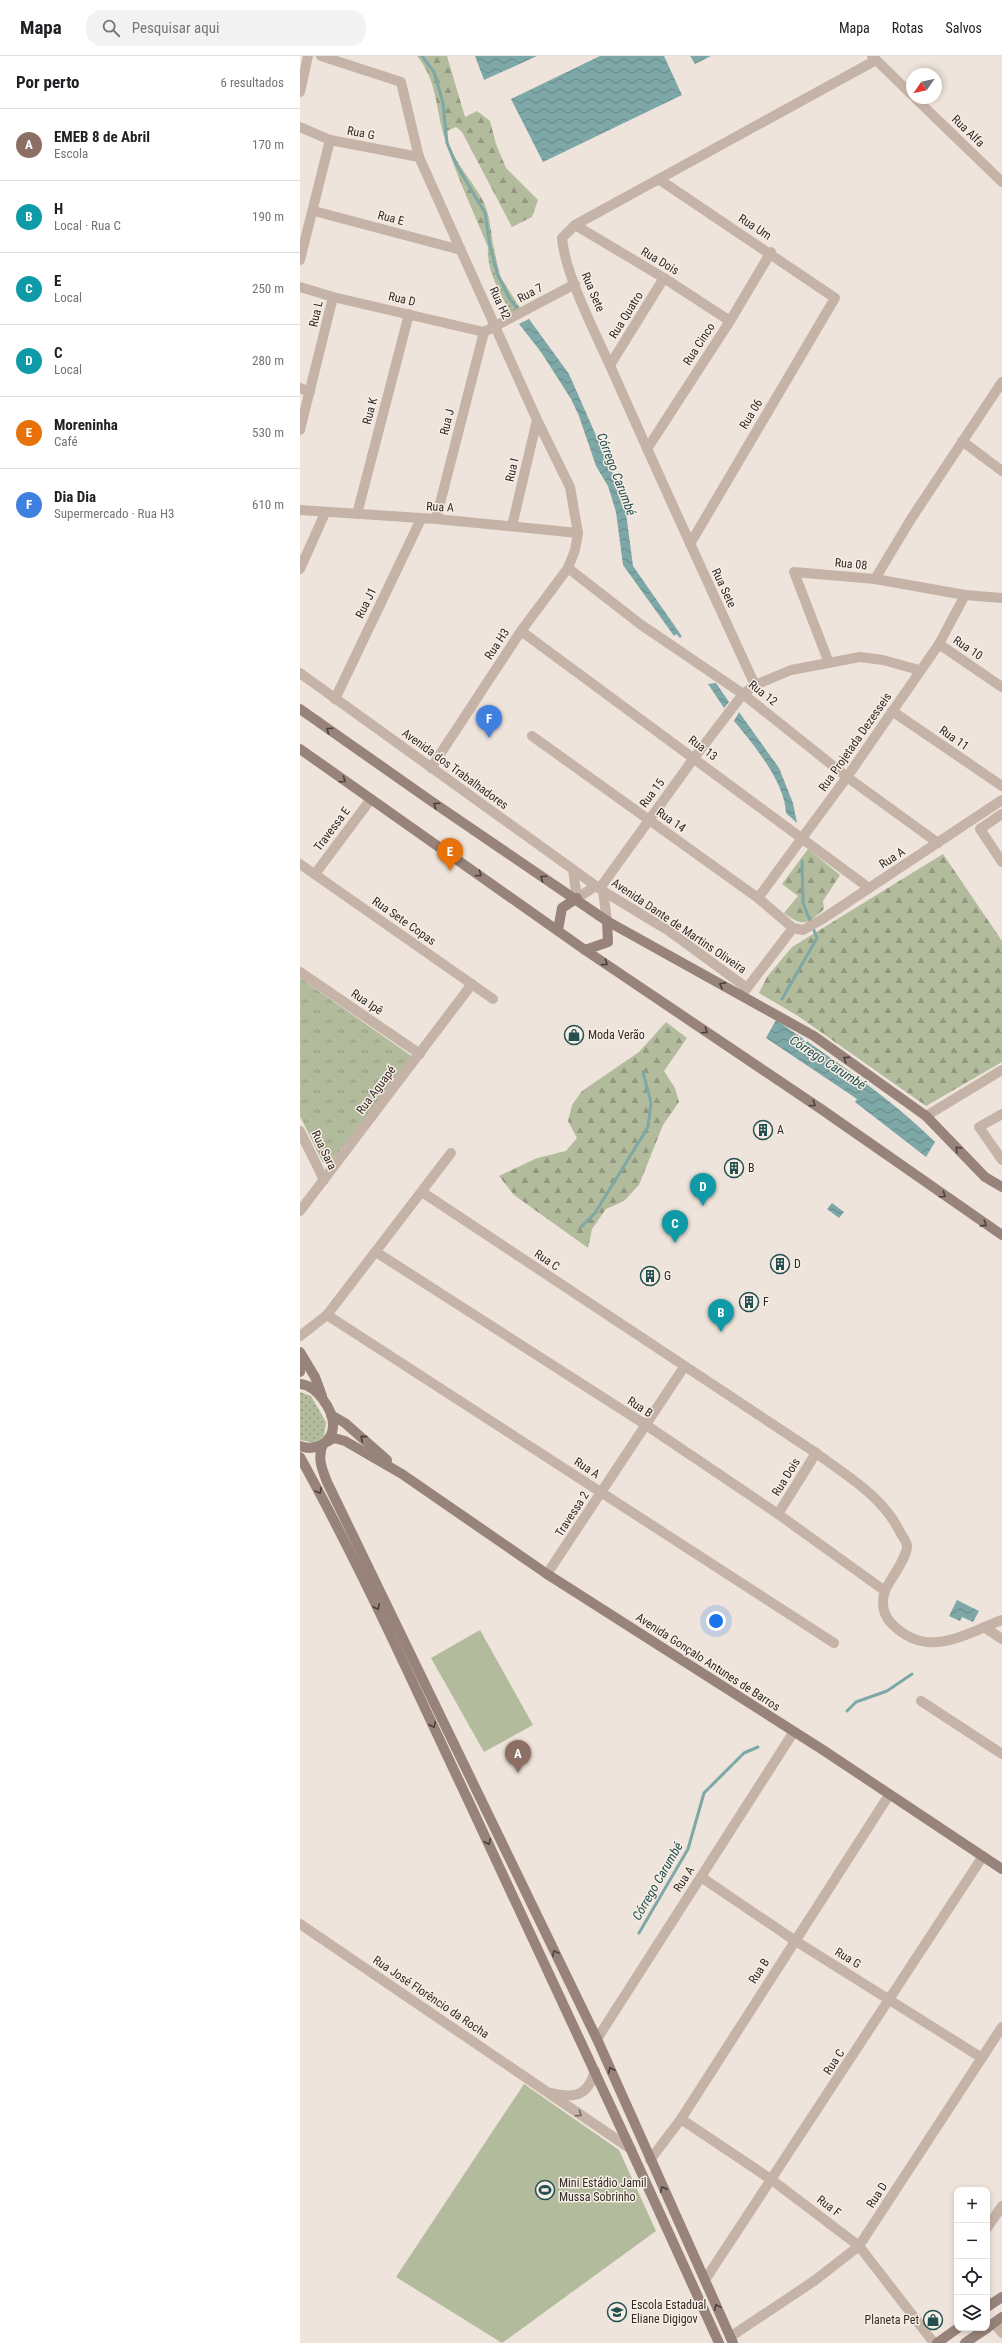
<!DOCTYPE html>
<html lang="pt">
<head>
<meta charset="utf-8">
<style>
	:root { --surface:#fff; --page:#f2f2f2; --text:#202124; --muted:#757577; --line:#e0e0e0; --accent:#0f766e }
	body { margin:0; font-family:"Roboto Condensed",sans-serif; background:var(--page); color:var(--text) }
	.controls { position:absolute; right:12px; bottom:12px; display:grid; overflow:hidden; border-radius:8px; box-shadow:0 2px 6px #0003 }
	.controls button { width:36px; height:36px; display:grid; place-items:center; padding:0; border:0; border-bottom:1px solid var(--line); background:var(--surface); color:var(--text); font:20px sans-serif }
	.compass { position:absolute; left:606px; top:12px; width:36px; height:36px; border-radius:50%; background:var(--surface); box-shadow:0 2px 6px #0003; rotate:236deg }
	.you { position:absolute; left:416px; top:1565px; width:14px; height:14px; margin:-10px; border:3px solid #fff; border-radius:50%; background:#1a73e8; box-shadow:0 0 0 6px #1a73e833 }
	.badge { display:grid; place-items:center; width:26px; height:26px; border-radius:50%; background:var(--accent); color:#fff; font-size:13px; font-weight:700 }
	.pin { position:absolute; translate:-50% -33px; filter:drop-shadow(0 1px 2px #0008) }
	.pin::after { content:''; position:absolute; top:21px; width:14px; height:12px; background:inherit; clip-path:polygon(0 0,100% 0,50% 100%) }
	.list { margin:0; padding:0; list-style:none }
	h2 { display:flex; justify-content:space-between; align-items:center; height:52px; margin:0; padding:0 16px; font-size:17px }
	h2 small { font-size:13px; font-weight:400; color:var(--muted) }
	.list li { display:grid; grid-template-columns:26px 1fr auto; gap:12px; align-items:center; box-sizing:border-box; height:72px; padding:0 16px; border-top:1px solid var(--line) }
	.list b { display:block; font-size:15px; white-space:nowrap }
	.list p { margin:0; font-size:13px; white-space:nowrap; color:var(--muted) }
	.list em { font-size:13px; font-style:normal; color:var(--muted) }
	.icon { flex:none; width:22px; height:22px; fill:none; stroke:currentColor; stroke-width:2; stroke-linecap:round; stroke-linejoin:round }
	.map { position:relative; flex:none; width:702px; height:2287px; overflow:hidden }
	header { display:flex; align-items:center; gap:24px; box-sizing:border-box; height:56px; padding:0 20px; background:var(--surface); border-bottom:1px solid var(--line) }
	header strong { font-size:19px }
	nav { display:flex; gap:22px; margin-inline-start:auto; font-size:14px }
	.search { width:280px; height:36px; background:var(--page); display:flex; align-items:center; gap:10px; box-sizing:border-box; padding:0 14px; border-radius:16px; color:var(--muted); font-size:15px }
	main { display:flex }
	aside { flex:1; background:var(--surface) }
	.map>svg:first-child { display:block }
	.grass { fill:url(#grass-dots) }
	.forest { fill:url(#forest-firs) }
	.park { fill:url(#park-tufts) }
	.pitch { fill:#b3bb9d }
	.water { fill:url(#water-waves) }
	.lines { fill:none; stroke-linecap:round; stroke-linejoin:round }
	.stream { stroke:#7da8a7; stroke-width:3 }
	.minor { stroke:#c5b3a8; stroke-width:10 }
	.secondary { stroke:#98837a; stroke-width:10 }
	.oneway { stroke:#4c403c }
	.oneway2 { stroke:#756861 }
	.labels { text-anchor:middle; stroke-width:3; stroke-linejoin:round; paint-order:stroke }
	.street-label { font-size:12px; fill:#332a27; stroke:#f7eee6 }
	.poi-label { font-size:12px; fill:#332a27; stroke:#f7eee6; text-anchor:start }
	.water-label { font-size:13px; font-style:italic; fill:#224f4f; stroke:#f7eee6 }
</style>
</head>
<body>
<header>
<strong>Mapa</strong>
<div class="search"><svg class="icon" aria-label="search" viewBox="0 0 24 24"><circle cx="10" cy="10" r="6"/><path d="M15 15l6 6"/></svg>Pesquisar aqui</div>
<nav><a>Mapa</a><a>Rotas</a><a>Salvos</a></nav>
</header>
<main>
<aside>
<h2>Por perto<small>6 resultados</small></h2>
<ul class="list">
<li><span class="badge" style="background:#8d6e63">A</span><div><b>EMEB 8 de Abril</b><p>Escola</p></div><em>170 m</em></li>
<li><span class="badge" style="background:#0f9aa8">B</span><div><b>H</b><p>Local · Rua C</p></div><em>190 m</em></li>
<li><span class="badge" style="background:#0f9aa8">C</span><div><b>E</b><p>Local</p></div><em>250 m</em></li>
<li><span class="badge" style="background:#0f9aa8">D</span><div><b>C</b><p>Local</p></div><em>280 m</em></li>
<li><span class="badge" style="background:#e8710a">E</span><div><b>Moreninha</b><p>Café</p></div><em>530 m</em></li>
<li><span class="badge" style="background:#3f7fe0">F</span><div><b>Dia Dia</b><p>Supermercado · Rua H3</p></div><em>610 m</em></li>
</ul>
</aside>
<div class="map">
<svg width="702" height="2287" viewBox="0 0 702 2287">
	<defs>
		<pattern id="grass-dots" width="8" height="8" patternUnits="userSpaceOnUse"><rect width="8" height="8" fill="#b3bb9d"/><path d="M2 2h.1M6 6h.1" fill="none" stroke="#929880" stroke-width="1.8" stroke-linecap="round"/></pattern>
		<pattern id="forest-firs" width="22" height="20" patternUnits="userSpaceOnUse"><rect width="22" height="20" fill="#b3bb9d"/><path d="M5 1l3.5 6h-7zM16 11l3.5 6h-7z" fill="#929880"/></pattern>
		<pattern id="park-tufts" width="24" height="20" patternUnits="userSpaceOnUse"><rect width="24" height="20" fill="#b3bb9d"/><path d="M3 7l-1-3M5 7V3M7 7l1-3M15 17l-1-3M17 17v-4M19 17l1-3" fill="none" stroke="#929880"/></pattern>
		<pattern id="water-waves" width="16" height="10" patternUnits="userSpaceOnUse"><rect width="16" height="10" fill="#7da8a7"/><path d="M0 5q4-4 8 0t8 0" fill="none" stroke="#678988"/></pattern>
	</defs>
	<rect width="100%" height="100%" fill="#eee4db"/>
	<g class="grass">
		<path d="M 193,188 L 200,220 L 220,252 L 211,257 C 200,237 186,214 188,191 Z"/>
		<polygon points="0,1336 11,1340 26,1366 24,1380 15,1387 0,1384"/>
	</g>
	<g class="forest">
		<path d="M 117,0 L 147,0 L 165,61 L 177,55 L 190,65 L 196,88 L 206,112 L 238,144 L 232,161 L 212,171 L 162,76 L 156,71 L 147,75 C 146,99 176,127 185,149 C 190,162 191,175 193,188 L 188,191 C 174,157 157,121 146,86 C 135,55 139,27 117,0 Z"/>
		<path d="M 508,793 L 540,819 L 523,845 L 524,853 C 508,869 502,871 484,857 L 498,840 L 482,828 Z"/>
		<polygon points="643,798 702,885 702,1006 626,1050 498,960 459,937 467,921 492,891"/>
		<polygon points="366,966 387,982 364,1015 375,1032 379,1046 363,1069 339,1129 324,1145 306,1153 292,1173 288,1192 214,1139 199,1120 237,1102 266,1095 277,1082 268,1065 272,1049 282,1035 339,996"/>
	</g>
	<polygon class="park" points="0,922 113,1001 30,1107 23,1107 0,1060"/>
	<g class="pitch">
		<polygon points="0,964 11,978 0,987"/>
		<polygon points="180,1574 233,1669 184,1696 131,1602"/>
		<polygon points="224,2028 319,2094 356,2175 202,2287 96,2221"/>
	</g>
	<g class="water">
		<polygon points="175,0 237,0 184,24"/>
		<polygon points="300,0 364,0 382,39 243,106 211,43"/>
		<polygon points="390,0 411,0 395,8"/>
		<polygon points="229,263 269,318 320,434 326,457 333,510 379,576 374,580 323,509 316,456 308,430 296,410 279,360 271,343 241,296 219,268"/>
		<polygon points="416,627 429,646 424,652 408,628"/>
		<path d="M 439,656 L 479,712 L 493,747 L 497,767 L 486,757 C 485,726 453,688 434,665 Z"/>
		<path d="M 476,964 C 531,1002 587,1039 635,1086 L 626,1101 L 555,1046 L 557,1043 L 466,982 Z"/>
		<polygon points="532,1147 544,1156 539,1162 527,1153"/>
		<polygon points="657,1544 679,1555 673,1566 662,1561 660,1565 649,1560"/>
	</g>
	<g class="lines">
		<g class="stream">
			<polyline points="122,0 134,16 143,47 147,87 156,108 185,157 190,190 197,217 209,242 219,255"/>
			<polyline points="376,575 380,580"/>
			<polyline points="482,943 517,882 503,847 502,805"/>
			<polyline points="281,1171 295,1157 348,1071 351,1047 343,1016"/>
			<polyline points="547,1655 556,1646 587,1635 612,1618"/>
			<polyline points="339,1877 388,1793 404,1737 444,1697 458,1691"/>
		</g>
		<g class="minor">
			<polyline points="21,0 101,26 119,101 237,364 270,431 278,477 275,494 268,512 221,575 131,712"/>
			<polyline points="572,0 612,39"/>
			<polyline points="0,36 8,0"/>
			<polyline points="615,42 702,126"/>
			<polyline points="0,71 30,84 119,101"/>
			<polyline points="360,124 535,242 390,488"/>
			<polyline points="14,155 161,194"/>
			<polyline points="275,169 364,222 430,265"/>
			<polyline points="0,204 30,84"/>
			<polyline points="0,231 33,241 184,276 275,228"/>
			<polyline points="310,309 364,222"/>
			<polyline points="0,332 10,336"/>
			<polyline points="0,374 33,241"/>
			<polyline points="662,385 702,415"/>
			<polyline points="347,393 430,265 471,196"/>
			<polyline points="0,454 136,463 278,477"/>
			<polyline points="57,458 109,258"/>
			<polyline points="136,463 184,276"/>
			<polyline points="212,470 237,364"/>
			<polyline points="268,512 340,568 443,638 547,721 638,787"/>
			<polyline points="0,513 25,457"/>
			<polyline points="575,523 611,463 702,326"/>
			<polyline points="221,575 569,832"/>
			<polyline points="639,588 702,631"/>
			<polyline points="529,607 494,516 575,523 665,539 702,542"/>
			<polyline points="0,617 303,835 369,875 447,932"/>
			<path d="M 455,629 C 407,525 359,420 312,314 C 296,278 265,219 262,182 L 275,169 L 576,4"/>
			<polyline points="35,643 121,463"/>
			<polyline points="592,655 702,730"/>
			<polyline points="232,680 458,842 493,872"/>
			<polyline points="702,758 680,773 702,806"/>
			<polyline points="0,808 193,943"/>
			<polyline points="273,814 277,842 296,830"/>
			<polyline points="15,818 71,743"/>
			<polyline points="300,832 394,702 443,638 455,629 491,614 560,601 583,604 619,614"/>
			<polyline points="303,835 307,865"/>
			<polyline points="458,842 547,721 639,588 665,539"/>
			<polyline points="493,872 503,874 521,864 702,744"/>
			<polyline points="0,916 120,998"/>
			<polyline points="444,936 493,872"/>
			<polyline points="702,1058 679,1071 702,1104"/>
			<polyline points="626,1060 702,1014"/>
			<polyline points="0,1075 24,1124"/>
			<path d="M 122,1136 L 516,1397 C 547,1420 584,1441 601,1478 C 603,1481 606,1485 607,1489 C 608,1501 590,1523 585,1535 C 581,1547 583,1560 593,1569 C 628,1603 663,1579 702,1564"/>
			<polyline points="0,1155 172,928"/>
			<polyline points="76,1196 346,1369 478,1458 585,1535"/>
			<polyline points="27,1259 534,1587"/>
			<polyline points="0,1280 27,1259 151,1097"/>
			<polyline points="478,1458 516,1397"/>
			<polyline points="247,1518 384,1311"/>
			<polyline points="684,1571 702,1583"/>
			<polyline points="621,1645 702,1698"/>
			<polyline points="401,1821 494,1884 682,2002"/>
			<polyline points="0,1868 331,2093"/>
			<polyline points="297,1983 493,1677"/>
			<path d="M 252,2037 C 276,2043 288,2039 295,2015"/>
			<polyline points="381,2063 472,2124 559,2190 634,2287"/>
			<polyline points="350,2104 381,2063 589,1739"/>
			<polyline points="687,2172 702,2150"/>
			<polyline points="405,2224 683,1800"/>
			<polyline points="694,2267 702,2277"/>
			<polyline points="430,2281 514,2225 559,2190 702,1971"/>
		</g>
		<g class="secondary">
			<polyline points="0,653 131,745 307,865 514,980 626,1060 685,1121 702,1131"/>
			<polyline points="0,693 285,894 521,1053 702,1179"/>
			<polyline points="258,874 262,852 277,842"/>
			<polyline points="285,894 308,886 307,865"/>
			<polyline points="0,1296 15,1321 22,1340"/>
			<polyline points="0,1308 0,1316"/>
			<path d="M 0,1328 C 16,1329 33,1353 33,1369 C 33,1386 16,1396 0,1390"/>
			<polyline points="31,1359 45,1367 87,1404"/>
			<polyline points="25,1387 34,1382 45,1385 102,1418 247,1518 523,1694 702,1813"/>
			<path d="M 23,1388 C 17,1402 22,1413 27,1426 L 297,1983 L 433,2287"/>
			<path d="M 0,1401 C 62,1513 114,1630 169,1746 C 254,1926 337,2106 419,2287"/>
			<polyline points="687,2251 702,2241"/>
			<polyline points="687,2272 702,2261"/>
			<polyline points="637,2287 658,2272"/>
			<polyline points="665,2287 687,2272"/>
		</g>
	</g>
	<defs><path id="oneway-chevron" d="M-2-3.5L2.5 0L-2 3.5" fill="none" stroke-width="1.6" stroke-linecap="round" stroke-linejoin="round"/></defs>
	<g class="oneway">
		<use href="#oneway-chevron" transform="translate(29 674) rotate(-144)"/>
		<use href="#oneway-chevron" transform="translate(43 724) rotate(35)"/>
		<use href="#oneway-chevron" transform="translate(136 749) rotate(-146)"/>
		<use href="#oneway-chevron" transform="translate(179 818) rotate(34)"/>
		<use href="#oneway-chevron" transform="translate(243 822) rotate(-145)"/>
		<use href="#oneway-chevron" transform="translate(305 907) rotate(34)"/>
		<use href="#oneway-chevron" transform="translate(422 929) rotate(-151)"/>
		<use href="#oneway-chevron" transform="translate(405 975) rotate(34)"/>
		<use href="#oneway-chevron" transform="translate(546 1003) rotate(-146)"/>
		<use href="#oneway-chevron" transform="translate(513 1048) rotate(34)"/>
		<use href="#oneway-chevron" transform="translate(658 1093) rotate(-134)"/>
		<use href="#oneway-chevron" transform="translate(643 1139) rotate(35)"/>
		<use href="#oneway-chevron" transform="translate(684 1168) rotate(33)"/>
		<use href="#oneway-chevron" transform="translate(63 1382) rotate(-140)"/>
		<use href="#oneway-chevron" transform="translate(19 1435) rotate(61)"/>
		<use href="#oneway-chevron" transform="translate(77 1551) rotate(65)"/>
		<use href="#oneway-chevron" transform="translate(133 1669) rotate(65)"/>
		<use href="#oneway-chevron" transform="translate(188 1786) rotate(65)"/>
		<use href="#oneway-chevron" transform="translate(255 1897) rotate(-116)"/>
		<use href="#oneway-chevron" transform="translate(311 2014) rotate(-114)"/>
		<use href="#oneway-chevron" transform="translate(363 2133) rotate(-115)"/>
		<use href="#oneway-chevron" transform="translate(417 2251) rotate(-114)"/>
	</g>
	<use class="oneway2" href="#oneway-chevron" transform="translate(279 2058) rotate(34)"/>
	<defs>
		<symbol id="shop-ring" viewBox="-11 -11 22 22"><circle r="9.5" fill="#f7eee6" stroke="#224f4f" stroke-width="1.5"/><path d="M-5-2.5h2.3a2.7 3.5 0 0 1 5.4 0H5L5.5 6h-11ZM-1.5-2.5h3a1.5 2.3 0 0 0-3 0Z" fill="#224f4f"/></symbol>
		<symbol id="building-ring" viewBox="-11 -11 22 22"><circle r="9.5" fill="#f7eee6" stroke="#224f4f" stroke-width="1.5"/><path d="M-4-6H4V6H1V3H-1V6H-4ZM-2.5-4.3h1.7v1.8h-1.7ZM.8-4.3h1.7v1.8H.8ZM-2.5-1h1.7V.8h-1.7ZM.8-1h1.7V.8H.8Z" fill="#224f4f"/></symbol>
		<symbol id="stadium-ring" viewBox="-11 -11 22 22"><circle r="9.5" fill="#f7eee6" stroke="#224f4f" stroke-width="1.5"/><path d="M0-5a6.5 5 0 1 0 0 10a6.5 5 0 1 0 0-10ZM-3.5-1.8h7v3.6h-7Z" fill="#224f4f"/></symbol>
		<symbol id="school-ring" viewBox="-11 -11 22 22"><circle r="9.5" fill="#f7eee6" stroke="#224f4f" stroke-width="1.5"/><path d="M0-5L7-2L0 1L-7-2ZM-4 1L0 2.5L4 1V4Q0 6-4 4Z" fill="#224f4f"/></symbol>
	</defs>
	<g fill-rule="evenodd">
		<use href="#shop-ring" x="263" y="968" width="22" height="22"/>
		<use href="#building-ring" x="452" y="1063" width="22" height="22"/>
		<use href="#building-ring" x="423" y="1101" width="22" height="22"/>
		<use href="#building-ring" x="469" y="1197" width="22" height="22"/>
		<use href="#building-ring" x="339" y="1209" width="22" height="22"/>
		<use href="#building-ring" x="438" y="1235" width="22" height="22"/>
		<use href="#stadium-ring" x="234" y="2123" width="22" height="22"/>
		<use href="#school-ring" x="306" y="2245" width="22" height="22"/>
		<use href="#shop-ring" x="622" y="2253" width="22" height="22"/>
	</g>
	<g class="labels">
		<g class="street-label">
			<text transform="translate(668 75) rotate(44)" y="4">Rua Alfa</text>
			<text transform="translate(61 77) rotate(11)" y="4">Rua G</text>
			<text transform="translate(91 162) rotate(15)" y="4">Rua E</text>
			<text transform="translate(455 171) rotate(33)" y="4">Rua Um</text>
			<text transform="translate(360 205) rotate(31)" y="4">Rua Dois</text>
			<text transform="translate(293 236) rotate(67)" y="4">Rua Sete</text>
			<text transform="translate(230 237) rotate(-28)" y="4">Rua 7</text>
			<text transform="translate(102 243) rotate(13)" y="4">Rua D</text>
			<text transform="translate(200 247) rotate(65)" y="4">Rua H2</text>
			<text transform="translate(16 258) rotate(-77)" y="4">Rua L</text>
			<text transform="translate(326 259) rotate(-58)" y="4">Rua Quatro</text>
			<text transform="translate(399 288) rotate(-57)" y="4">Rua Cinco</text>
			<text transform="translate(70 355) rotate(-75)" y="4">Rua K</text>
			<text transform="translate(451 358) rotate(-59)" y="4">Rua 06</text>
			<text transform="translate(147 366) rotate(-76)" y="4">Rua J</text>
			<text transform="translate(212 414) rotate(-77)" y="4">Rua I</text>
			<text transform="translate(140 451) rotate(3)" y="4">Rua A</text>
			<text transform="translate(551 508) rotate(5)" y="4">Rua 08</text>
			<text transform="translate(424 532) rotate(65)" y="4">Rua Sete</text>
			<text transform="translate(66 547) rotate(-64)" y="4">Rua J1</text>
			<text transform="translate(197 588) rotate(-57)" y="4">Rua H3</text>
			<text transform="translate(668 592) rotate(34)" y="4">Rua 10</text>
			<text transform="translate(463 637) rotate(38)" y="4">Rua 12</text>
			<text transform="translate(654 682) rotate(35)" y="4">Rua 11</text>
			<text transform="translate(555 686) rotate(-55)" y="4">Rua Projetada Dezesseis</text>
			<text transform="translate(403 692) rotate(37)" y="4">Rua 13</text>
			<text transform="translate(155 713) rotate(36)" y="4">Avenida dos Trabalhadores</text>
			<text transform="translate(352 737) rotate(-53)" y="4">Rua 15</text>
			<text transform="translate(371 764) rotate(35)" y="4">Rua 14</text>
			<text transform="translate(32 773) rotate(-53)" y="4">Travessa E</text>
			<text transform="translate(592 802) rotate(-33)" y="4">Rua A</text>
			<text transform="translate(104 865) rotate(35)" y="4">Rua Sete Copas</text>
			<text transform="translate(379 870) rotate(34)" y="4">Avenida Dante de Martins Oliveira</text>
			<text transform="translate(67 946) rotate(34)" y="4">Rua Ipê</text>
			<text transform="translate(76 1034) rotate(-53)" y="4">Rua Aguapé</text>
			<text transform="translate(24 1094) rotate(64)" y="4">Rua Sara</text>
			<text transform="translate(247 1204) rotate(34)" y="4">Rua C</text>
			<text transform="translate(340 1351) rotate(33)" y="4">Rua B</text>
			<text transform="translate(287 1412) rotate(33)" y="4">Rua A</text>
			<text transform="translate(486 1421) rotate(-58)" y="4">Rua Dois</text>
			<text transform="translate(272 1458) rotate(-57)" y="4">Travessa 2</text>
			<text transform="translate(408 1606) rotate(33)" y="4">Avenida Gonçalo Antunes de Barros</text>
			<text transform="translate(384 1823) rotate(-57)" y="4">Rua A</text>
			<text transform="translate(548 1902) rotate(31)" y="4">Rua G</text>
			<text transform="translate(459 1915) rotate(-57)" y="4">Rua B</text>
			<text transform="translate(131 1941) rotate(34)" y="4">Rua José Florêncio da Rocha</text>
			<text transform="translate(534 2006) rotate(-57)" y="4">Rua C</text>
			<text transform="translate(577 2139) rotate(-57)" y="4">Rua D</text>
			<text transform="translate(529 2150) rotate(37)" y="4">Rua F</text>
		</g>
		<g class="poi-label">
			<text x="288" y="983">Moda Verão</text>
			<text x="477" y="1078">A</text>
			<text x="448" y="1116">B</text>
			<text x="494" y="1212">D</text>
			<text x="364" y="1224">G</text>
			<text x="463" y="1250">F</text>
			<text x="259" y="2131">Mini Estádio Jamil<tspan x="259" dy="14">Mussa Sobrinho</tspan></text>
			<text x="331" y="2253">Escola Estadual<tspan x="331" dy="14">Eliane Digigov</tspan></text>
			<text x="619" y="2268" text-anchor="end">Planeta Pet</text>
		</g>
		<g class="water-label">
			<text transform="translate(317 418) rotate(69)" y="5">Córrego Carumbé</text>
			<text transform="translate(528 1006) rotate(33)" y="5">Córrego Carumbé</text>
			<text transform="translate(357 1825) rotate(-60)" y="5">Córrego Carumbé</text>
		</g>
	</g>
</svg>
<div class="controls">
<button>+</button>
<button>−</button>
<button><svg class="icon" aria-label="locate" viewBox="0 0 24 24"><circle cx="12" cy="12" r="6"/><path d="M12 2v4M12 18v4M2 12h4M18 12h4"/></svg></button>
<button><svg class="icon" aria-label="layers" viewBox="0 0 24 24"><path d="M12 4l9 5-9 5-9-5zM3 14l9 5 9-5"/></svg></button>
</div>
<svg class="compass" viewBox="-18 -18 36 36"><path d="M0-13l5 13h-10z" fill="#e53935"/><path d="M0 13l5-13h-10z" fill="#757577"/></svg>
<div class="you"></div>
<div class="pin badge" style="left:218px;top:1717px;background:#8d6e63">A</div>
<div class="pin badge" style="left:421px;top:1276px;background:#0f9aa8">B</div>
<div class="pin badge" style="left:375px;top:1187px;background:#0f9aa8">C</div>
<div class="pin badge" style="left:403px;top:1150px;background:#0f9aa8">D</div>
<div class="pin badge" style="left:150px;top:815px;background:#e8710a">E</div>
<div class="pin badge" style="left:189px;top:682px;background:#3f7fe0">F</div>
</div>
</main>
</body>
</html>
